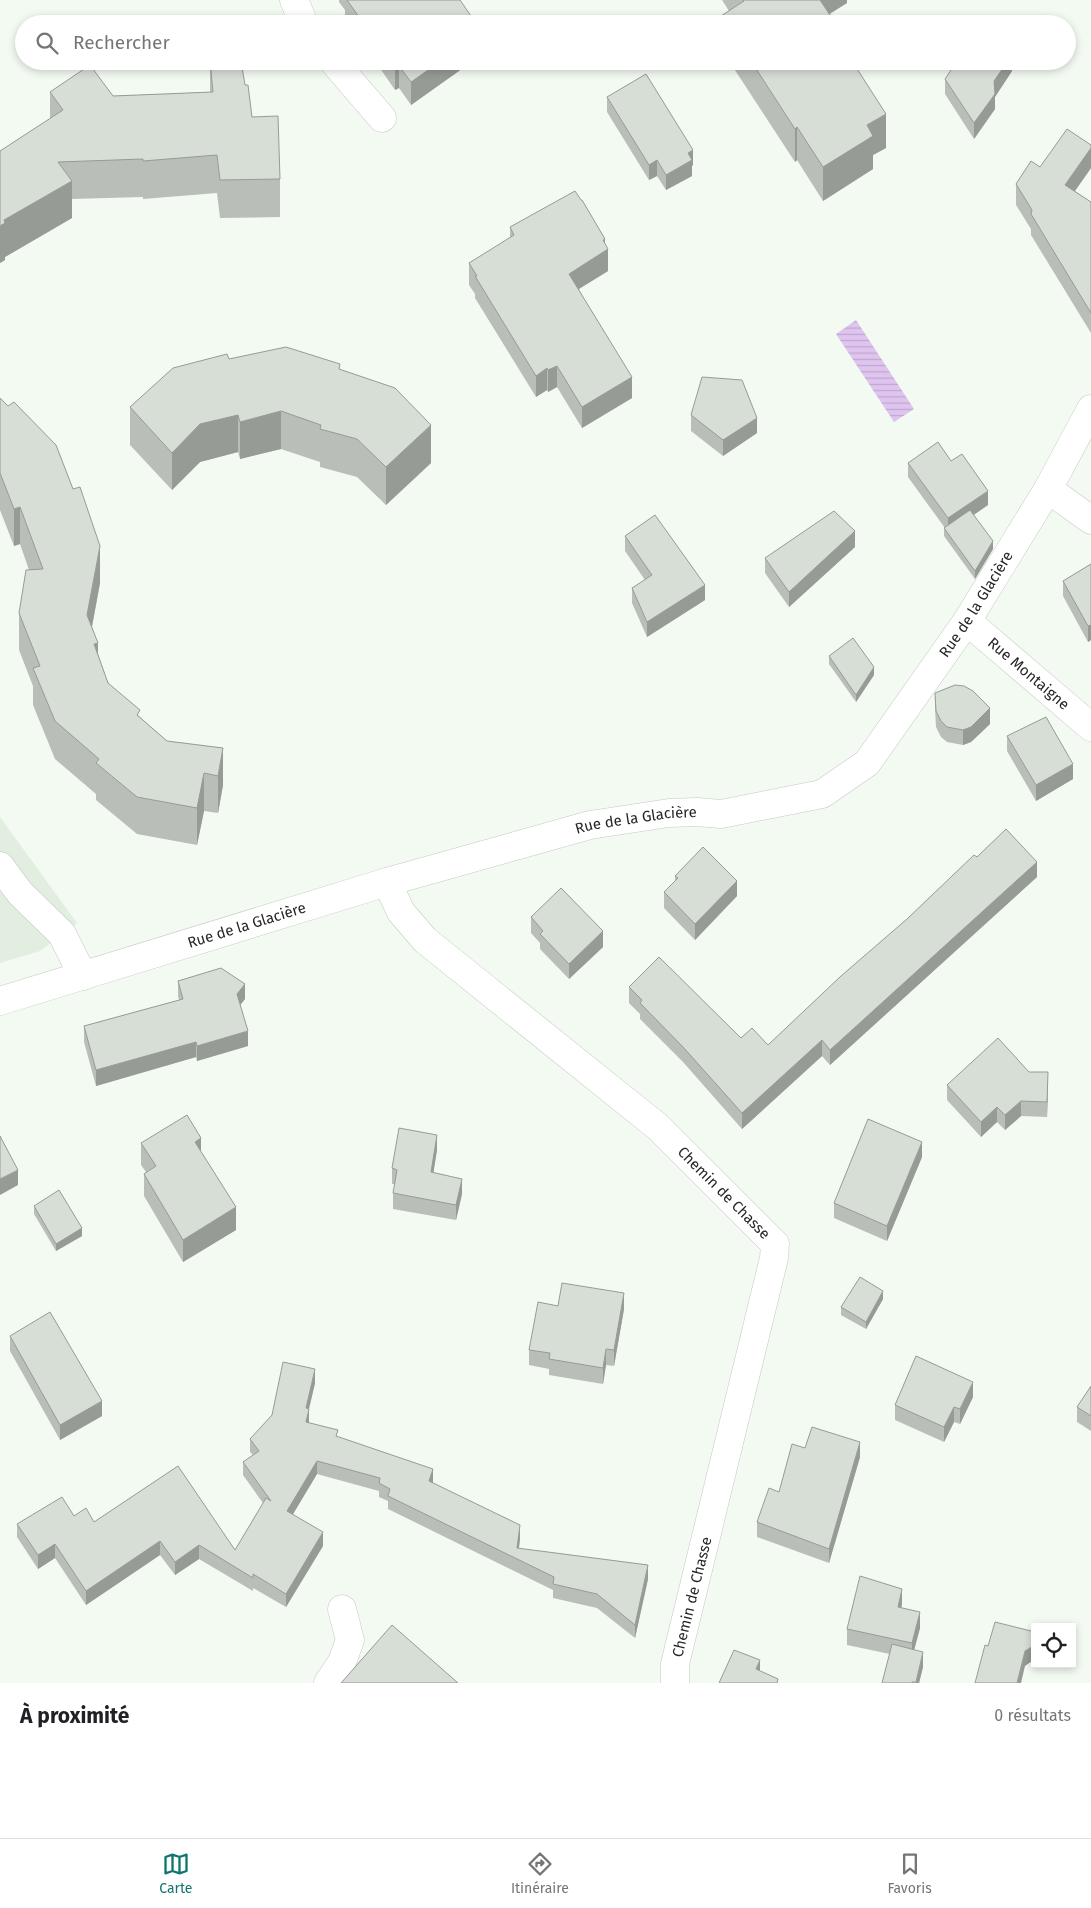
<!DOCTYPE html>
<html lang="fr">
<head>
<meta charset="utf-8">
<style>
	:root { --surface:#fff; --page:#f6f6f6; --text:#202124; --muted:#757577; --line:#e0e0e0; --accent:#0f766e }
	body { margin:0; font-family:"Fira Sans",sans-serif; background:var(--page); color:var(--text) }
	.controls { position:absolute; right:15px; bottom:15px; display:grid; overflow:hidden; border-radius:0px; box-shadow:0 2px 8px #0003 }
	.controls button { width:45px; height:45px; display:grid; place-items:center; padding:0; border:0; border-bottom:1px solid var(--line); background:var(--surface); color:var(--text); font:25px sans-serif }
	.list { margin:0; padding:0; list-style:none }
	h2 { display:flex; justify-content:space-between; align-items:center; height:65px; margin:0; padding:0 20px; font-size:21px }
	h2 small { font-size:16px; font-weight:400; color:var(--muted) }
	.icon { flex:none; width:28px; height:28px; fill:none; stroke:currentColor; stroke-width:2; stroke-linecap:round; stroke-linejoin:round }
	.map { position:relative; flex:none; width:1091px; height:1683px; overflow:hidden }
	.search { position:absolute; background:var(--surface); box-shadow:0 2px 8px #0003; left:15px; right:15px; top:15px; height:55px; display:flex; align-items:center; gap:12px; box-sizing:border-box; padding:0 18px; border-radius:28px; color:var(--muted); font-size:19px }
	.sheet { height:155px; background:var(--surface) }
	nav { display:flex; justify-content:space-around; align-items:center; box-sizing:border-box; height:70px; border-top:1px solid var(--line); background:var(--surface); font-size:14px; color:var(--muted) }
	nav a { display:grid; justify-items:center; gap:2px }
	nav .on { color:var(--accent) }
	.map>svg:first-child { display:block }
	.built { fill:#e2eee0 }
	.water { fill:url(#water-rules) }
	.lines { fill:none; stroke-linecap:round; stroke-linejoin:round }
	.minor-casing { stroke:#c3cac2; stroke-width:29 }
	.minor { stroke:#fff; stroke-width:28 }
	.wall { fill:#b9bfb8 }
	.shaded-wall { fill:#969b96 }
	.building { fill:#d7ded6; stroke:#969b96 }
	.labels { text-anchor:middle; stroke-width:4; stroke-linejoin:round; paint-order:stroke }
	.street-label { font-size:15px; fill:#242723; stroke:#fff }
</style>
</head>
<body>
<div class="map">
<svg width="1091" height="1683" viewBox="0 0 1091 1683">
	<defs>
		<pattern id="water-rules" width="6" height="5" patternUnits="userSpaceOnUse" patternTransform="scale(1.25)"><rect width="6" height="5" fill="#dfc4ef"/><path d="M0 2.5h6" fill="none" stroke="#bfa8cd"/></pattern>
	</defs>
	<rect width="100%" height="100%" fill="#f3faf2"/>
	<polygon class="built" points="0,817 77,923 40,951 0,963"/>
	<polygon class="water" points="856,320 914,409 894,422 836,334"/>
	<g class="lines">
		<defs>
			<g id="minor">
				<polyline points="294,0 304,24"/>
				<polyline points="333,61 382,118"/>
				<polyline points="1048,489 1091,520"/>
				<path id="s1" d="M 967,621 L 1091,727"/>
				<polyline points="0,866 20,893 62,934 83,976"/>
				<path id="s2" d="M 387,882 L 401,912 L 425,940 L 658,1127 L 775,1244 L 774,1258 L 675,1664 L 675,1683"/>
				<path id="s3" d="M 0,1001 L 387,882 L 590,825 L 669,813 L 697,812 L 721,814 L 822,794 L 867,763 L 967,621 L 1048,489 L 1091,409"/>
				<polyline points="328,1683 342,1662 350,1640 342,1609"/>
			</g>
		</defs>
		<use href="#minor" class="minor-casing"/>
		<use href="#minor" class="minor"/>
	</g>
	<g class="wall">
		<polygon points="339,0 460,0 471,24 348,24 345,18 345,10 339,2"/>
		<polygon points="722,0 847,0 847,3 830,14 836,24 721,24 721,16 729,11"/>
		<polygon points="210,61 245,85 252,117 280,179 280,217 220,218 217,193 143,199 143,197 72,199 72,218 5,257 5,260 0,263 0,151 50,119 50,92 113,96 210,92"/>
		<polygon points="375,61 473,61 411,105 399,88 395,90"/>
		<polygon points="729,61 852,61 886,148 873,155 873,169 823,201 797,160 795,162"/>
		<polygon points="1012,61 1012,71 995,97 995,109 974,139 945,94 945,79"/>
		<polygon points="607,97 693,165 692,166 692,176 666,190 657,176 649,180 607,112"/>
		<polygon points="1091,145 1091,168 1075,191 1091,202 1091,333 1031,235 1031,229 1016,205 1016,184 1040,167"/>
		<polygon points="510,227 605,244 608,271 579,289 632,398 582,428 557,387 548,392 547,390 536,397 475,298 475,294 469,285 469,263 510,238"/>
		<polygon points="229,359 340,369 431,463 386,505 357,477 320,467 320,462 281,449 240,459 238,452 200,462 172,490 130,445 130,407"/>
		<polygon points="0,398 100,583 92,627 98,654 108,683 140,717 167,741 223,748 223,785 218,813 204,811 197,845 137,834 96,800 96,794 55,759 33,705 33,686 19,650 19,613 29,570 20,544 14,546 0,510"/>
		<polygon points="691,415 757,433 723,456 691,431"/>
		<polygon points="951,461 988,505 974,515 993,549 975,579 944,536 944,528 945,528 908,477 908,463"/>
		<polygon points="625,536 705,600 647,637 632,603 632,588 645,580 625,551"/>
		<polygon points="855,547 789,607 765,573 765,558"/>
		<polygon points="1091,564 1091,640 1088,642 1063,596 1063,581"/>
		<polygon points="829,656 874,675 856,702 829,664"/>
		<polygon points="935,693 990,724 971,742 963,745 947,742 941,737 936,727 935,709"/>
		<polygon points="1007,736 1073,779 1036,801 1007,751"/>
		<polygon points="977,857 1037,877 830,1065 822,1056 742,1129 683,1062 640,1019 640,1014 629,1003 629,987 741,1038 768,1045"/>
		<polygon points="675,876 737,896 695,940 664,908 664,892 675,881"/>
		<polygon points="531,917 603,947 569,979 540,949 540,943 531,933"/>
		<polygon points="178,981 245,999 240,1005 248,1046 197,1061 196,1057 96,1086 84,1042 84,1026 179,1000 178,996"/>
		<polygon points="1029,1072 1048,1087 1047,1117 1021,1116 1005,1130 997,1122 981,1137 947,1100 947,1085"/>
		<polygon points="141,1143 201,1152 236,1230 183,1262 144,1196 144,1174 146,1172 141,1165"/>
		<polygon points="437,1150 433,1173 462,1194 456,1220 393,1209 393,1193 395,1184 392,1184 392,1168"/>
		<polygon points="922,1157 887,1241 834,1218 834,1203"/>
		<polygon points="34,1206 82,1236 56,1251 34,1214"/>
		<polygon points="883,1299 866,1329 841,1315 841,1307"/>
		<polygon points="558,1306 624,1309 614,1366 606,1365 603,1384 549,1375 549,1369 529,1365 529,1350"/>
		<polygon points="10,1336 102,1416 60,1440 10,1351"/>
		<polygon points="315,1383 309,1409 309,1423 433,1482 433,1483 520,1539 519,1549 648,1579 635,1638 597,1608 553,1598 553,1590 388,1509 388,1501 379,1497 379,1491 317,1474 293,1514 323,1546 286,1607 253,1588 253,1591 199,1559 175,1575 160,1555 86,1605 55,1558 38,1569 17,1537 17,1524 74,1516 94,1522 235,1550 263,1503 243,1475 243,1462 253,1455 250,1452 250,1439"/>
		<polygon points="1091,1386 1091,1431 1077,1422 1077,1407"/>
		<polygon points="973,1397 960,1424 954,1422 944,1442 895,1420 895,1405"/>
		<polygon points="860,1457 829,1563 757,1537 757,1522 779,1492"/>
		<polygon points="902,1604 901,1608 920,1628 914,1650 923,1667 919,1683 882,1683 890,1654 847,1645 847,1629"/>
	</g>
	<g class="shaded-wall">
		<polygon points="814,0 847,0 847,3 814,23"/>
		<polygon points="471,16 471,24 465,24 465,20"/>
		<polygon points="441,61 473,61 411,105 411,82"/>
		<polygon points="1008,61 1012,61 1012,71 995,97 995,109 974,139 974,123 994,81"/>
		<polygon points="399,66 399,88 395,90 395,68"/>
		<polygon points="886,114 886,148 873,155 873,169 823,201 823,167 867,125"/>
		<polygon points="797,127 797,160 795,162 795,129"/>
		<polygon points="1091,148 1091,168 1065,205 1065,185"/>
		<polygon points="693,150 693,165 692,166 692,176 666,190 666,175 688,153"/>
		<polygon points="657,160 657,176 649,180 649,165"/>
		<polygon points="72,181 72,218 5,257 5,260 0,263 0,226 4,220"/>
		<polygon points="605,239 605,251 608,249 608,271 569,295 569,274"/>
		<polygon points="557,366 557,387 548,392 548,370"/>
		<polygon points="547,368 547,390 536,397 536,376"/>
		<polygon points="632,377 632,398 582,428 582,407"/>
		<polygon points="281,411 281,449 240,459 240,422"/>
		<polygon points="238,415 238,452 200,462 172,490 172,453 200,424"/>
		<polygon points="757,418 757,433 723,456 723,440"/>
		<polygon points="431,425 431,463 386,505 386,467"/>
		<polygon points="988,491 988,505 948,532 948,518"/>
		<polygon points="20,507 20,544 14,546 14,509"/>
		<polygon points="855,531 855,547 789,607 789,592"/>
		<polygon points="993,541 993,549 975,579 975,571"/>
		<polygon points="100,546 100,583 87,653 87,615"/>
		<polygon points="705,585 705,600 647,637 647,622"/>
		<polygon points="1091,625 1091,640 1088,642 1088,626"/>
		<polygon points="98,643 98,680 94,644"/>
		<polygon points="874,667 874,675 856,702 856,695"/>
		<polygon points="990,708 990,724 971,742 963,745 963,730"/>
		<polygon points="223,748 223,785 218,813 218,776"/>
		<polygon points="1073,764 1073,779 1036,801 1036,785"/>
		<polygon points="204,773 204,811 197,845 197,808"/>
		<polygon points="1037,862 1037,877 830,1065 830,1050"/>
		<polygon points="737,881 737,896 695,940 695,924"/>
		<polygon points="603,931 603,947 569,979 569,964"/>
		<polygon points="245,984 245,999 237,1009 237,994"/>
		<polygon points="248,1031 248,1046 197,1061 197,1046"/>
		<polygon points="822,1040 822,1056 742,1129 742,1113"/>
		<polygon points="196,1042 196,1057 96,1086 96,1070"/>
		<polygon points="1048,1072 1048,1087 1047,1117 1047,1102"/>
		<polygon points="1021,1101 1021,1116 1005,1130 1005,1115"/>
		<polygon points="997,1107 997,1122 981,1137 981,1122"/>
		<polygon points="437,1135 437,1150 431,1188 431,1172"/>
		<polygon points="201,1138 201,1160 195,1142"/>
		<polygon points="922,1142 922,1157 887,1241 887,1226"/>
		<polygon points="18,1170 18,1185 0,1195 0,1179"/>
		<polygon points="462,1179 462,1194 456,1220 456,1205"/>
		<polygon points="236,1207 236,1230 183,1262 183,1240"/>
		<polygon points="82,1228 82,1236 56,1251 56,1244"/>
		<polygon points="883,1291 883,1299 866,1329 866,1322"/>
		<polygon points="624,1293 624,1309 614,1366 614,1350"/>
		<polygon points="606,1349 606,1365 603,1384 603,1368"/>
		<polygon points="315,1369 315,1383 306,1421 306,1408"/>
		<polygon points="973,1382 973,1397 960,1424 960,1409"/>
		<polygon points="102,1401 102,1416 60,1440 60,1425"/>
		<polygon points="954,1407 954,1422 944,1442 944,1427"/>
		<polygon points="309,1409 309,1422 306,1436 306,1422"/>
		<polygon points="860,1442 860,1457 829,1563 829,1549"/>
		<polygon points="317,1461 317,1474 287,1524 287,1511"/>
		<polygon points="433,1469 433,1482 429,1495 429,1481"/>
		<polygon points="520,1525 520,1539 517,1559 517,1548"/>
		<polygon points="323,1532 323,1546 286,1607 286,1594"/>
		<polygon points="160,1541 160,1555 86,1605 86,1591"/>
		<polygon points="55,1544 55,1558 38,1569 38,1555"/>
		<polygon points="199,1545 199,1559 175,1575 175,1562"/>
		<polygon points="648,1565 648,1579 635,1638 635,1625"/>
		<polygon points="902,1589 902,1604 898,1623 898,1607"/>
		<polygon points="920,1612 920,1628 912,1658 912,1643"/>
		<polygon points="1035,1645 1035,1659 1025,1666 1021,1683 1017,1683 1025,1651"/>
		<polygon points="923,1652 923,1667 919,1683 916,1683"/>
		<polygon points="760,1660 760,1675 756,1669"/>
	</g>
	<g class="building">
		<polygon points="347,0 460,0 471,16 465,20 468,24 364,24"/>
		<polygon points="743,0 820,0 836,24 727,24 721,16 744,1"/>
		<polygon points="210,61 241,61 245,85 248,85 252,117 278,116 280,179 220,180 217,155 143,161 143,159 58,162 72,181 4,220 5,223 0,226 0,151 63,110 50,92 90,65 113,96 213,92"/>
		<polygon points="391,61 441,61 411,82 399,66 395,68"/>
		<polygon points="751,61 852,61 886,114 867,125 873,136 823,167 797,127 795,129"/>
		<polygon points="957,61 1008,61 994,81 995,94 974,123 945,79"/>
		<polygon points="646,74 693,150 688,153 692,160 666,175 657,160 649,165 607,97"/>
		<polygon points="1067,129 1091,145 1091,148 1065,185 1091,202 1091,313 1031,214 1032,210 1016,184 1031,161 1040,167"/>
		<polygon points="575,191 581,200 582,200 605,239 603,240 608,249 569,274 632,377 582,407 557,366 548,370 547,368 536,376 475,276 477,276 469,263 514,235 510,227"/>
		<polygon points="286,347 340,364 339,369 395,388 431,425 386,467 357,439 320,429 321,425 281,411 240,422 238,415 200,424 172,453 130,407 173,368 227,354 229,359"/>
		<polygon points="702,377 742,380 757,418 723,440 691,415"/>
		<polygon points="0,398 8,406 14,402 56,445 73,489 80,487 100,546 87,615 98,643 94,644 108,683 140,710 137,715 167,741 223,748 218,776 204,773 197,808 137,797 96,763 99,759 55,721 33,668 40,666 19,613 26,570 43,569 20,507 14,509 0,473"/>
		<polygon points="938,442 951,461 962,454 988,491 948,518 908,463"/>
		<polygon points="970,510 993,541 975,571 944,528"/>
		<polygon points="834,511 855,531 789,592 765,558"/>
		<polygon points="655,515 705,585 647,622 632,588 652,575 625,536"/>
		<polygon points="1091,564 1091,625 1088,626 1063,581"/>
		<polygon points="853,638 874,667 856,695 829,656"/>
		<polygon points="955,685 964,686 973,691 990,708 971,727 963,730 947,727 941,721 936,711 935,693"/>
		<polygon points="1046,717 1073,764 1036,785 1007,736"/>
		<polygon points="1006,829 1037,862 830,1050 822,1040 742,1113 683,1047 640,1003 642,1000 629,987 659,957 741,1038 752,1028 768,1045 841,976 907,919 974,855 977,857"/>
		<polygon points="703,847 737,881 695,924 664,892 678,878 675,876"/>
		<polygon points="561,888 603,931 569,964 540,934 543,931 531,917"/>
		<polygon points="221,968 245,984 237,994 248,1031 197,1046 196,1042 96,1070 84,1026 183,999 178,981"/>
		<polygon points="998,1038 1029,1072 1048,1072 1047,1102 1021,1101 1005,1115 997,1107 981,1122 947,1085"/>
		<polygon points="187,1115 201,1138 195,1142 236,1207 183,1240 144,1174 156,1166 141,1143"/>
		<polygon points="868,1119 922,1142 887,1226 834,1203"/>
		<polygon points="399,1128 437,1135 431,1172 462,1179 456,1205 393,1193 397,1170 392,1168"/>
		<polygon points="0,1136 18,1170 0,1179"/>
		<polygon points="59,1190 82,1228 56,1244 34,1206"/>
		<polygon points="860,1277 883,1291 866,1322 841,1307"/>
		<polygon points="562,1283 624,1293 614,1350 606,1349 603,1368 549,1359 550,1353 529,1350 538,1302 558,1306"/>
		<polygon points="50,1312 102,1401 60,1425 10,1336"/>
		<polygon points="916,1356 973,1382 960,1409 954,1407 944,1427 895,1405"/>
		<polygon points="283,1362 315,1369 306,1408 309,1409 306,1422 338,1430 336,1436 433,1469 429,1481 520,1525 517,1548 648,1565 635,1625 597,1594 553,1584 554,1577 388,1496 390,1489 379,1483 380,1478 317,1461 287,1511 323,1532 286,1594 253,1574 253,1578 199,1545 175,1562 160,1541 86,1591 55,1544 38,1555 17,1524 62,1497 74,1516 86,1508 94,1522 178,1466 235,1550 266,1498 271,1501 243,1462 259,1451 250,1439 272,1415"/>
		<polygon points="1091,1386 1091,1416 1077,1407"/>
		<polygon points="812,1427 860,1442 829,1549 757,1522 769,1488 779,1492 792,1444 805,1448"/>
		<polygon points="860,1576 902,1589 898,1607 920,1612 912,1643 847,1629"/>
		<polygon points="995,1622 1035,1632 1035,1645 1025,1651 1017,1683 975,1683 985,1645 988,1646"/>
		<polygon points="392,1625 458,1683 341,1683"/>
		<polygon points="892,1644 923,1652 916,1682 912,1682 912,1683 882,1683"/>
		<polygon points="734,1650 760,1660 756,1669 778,1679 777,1683 719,1683"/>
	</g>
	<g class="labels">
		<g class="street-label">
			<text dy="5" stroke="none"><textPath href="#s3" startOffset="1098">Rue de la Glacière</textPath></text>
			<text dy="5" stroke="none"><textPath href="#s1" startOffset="81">Rue Montaigne</textPath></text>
			<text dy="5" stroke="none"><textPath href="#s3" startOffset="662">Rue de la Glacière</textPath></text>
			<text dy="5" stroke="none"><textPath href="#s3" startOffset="258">Rue de la Glacière</textPath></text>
			<text dy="5" stroke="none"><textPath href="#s2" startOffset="462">Chemin de Chasse</textPath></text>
			<text transform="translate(692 1597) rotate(-76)" y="5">Chemin de Chasse</text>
		</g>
	</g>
</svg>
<div class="controls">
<button><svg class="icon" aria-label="locate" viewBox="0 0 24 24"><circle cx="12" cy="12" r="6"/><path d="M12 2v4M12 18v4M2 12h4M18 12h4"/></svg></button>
</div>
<div class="search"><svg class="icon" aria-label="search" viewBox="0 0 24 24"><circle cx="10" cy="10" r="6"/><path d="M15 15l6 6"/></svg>Rechercher</div>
</div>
<section class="sheet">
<h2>À proximité<small>0 résultats</small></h2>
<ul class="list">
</ul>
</section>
<nav>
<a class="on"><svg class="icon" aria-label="map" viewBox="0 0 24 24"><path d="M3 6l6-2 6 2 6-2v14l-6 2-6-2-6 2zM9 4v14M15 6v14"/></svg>Carte</a>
<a><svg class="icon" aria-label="directions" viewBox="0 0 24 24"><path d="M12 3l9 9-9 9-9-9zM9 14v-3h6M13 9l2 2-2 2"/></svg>Itinéraire</a>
<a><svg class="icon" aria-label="saved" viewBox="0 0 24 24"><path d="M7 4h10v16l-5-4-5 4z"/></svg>Favoris</a>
</nav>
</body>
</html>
